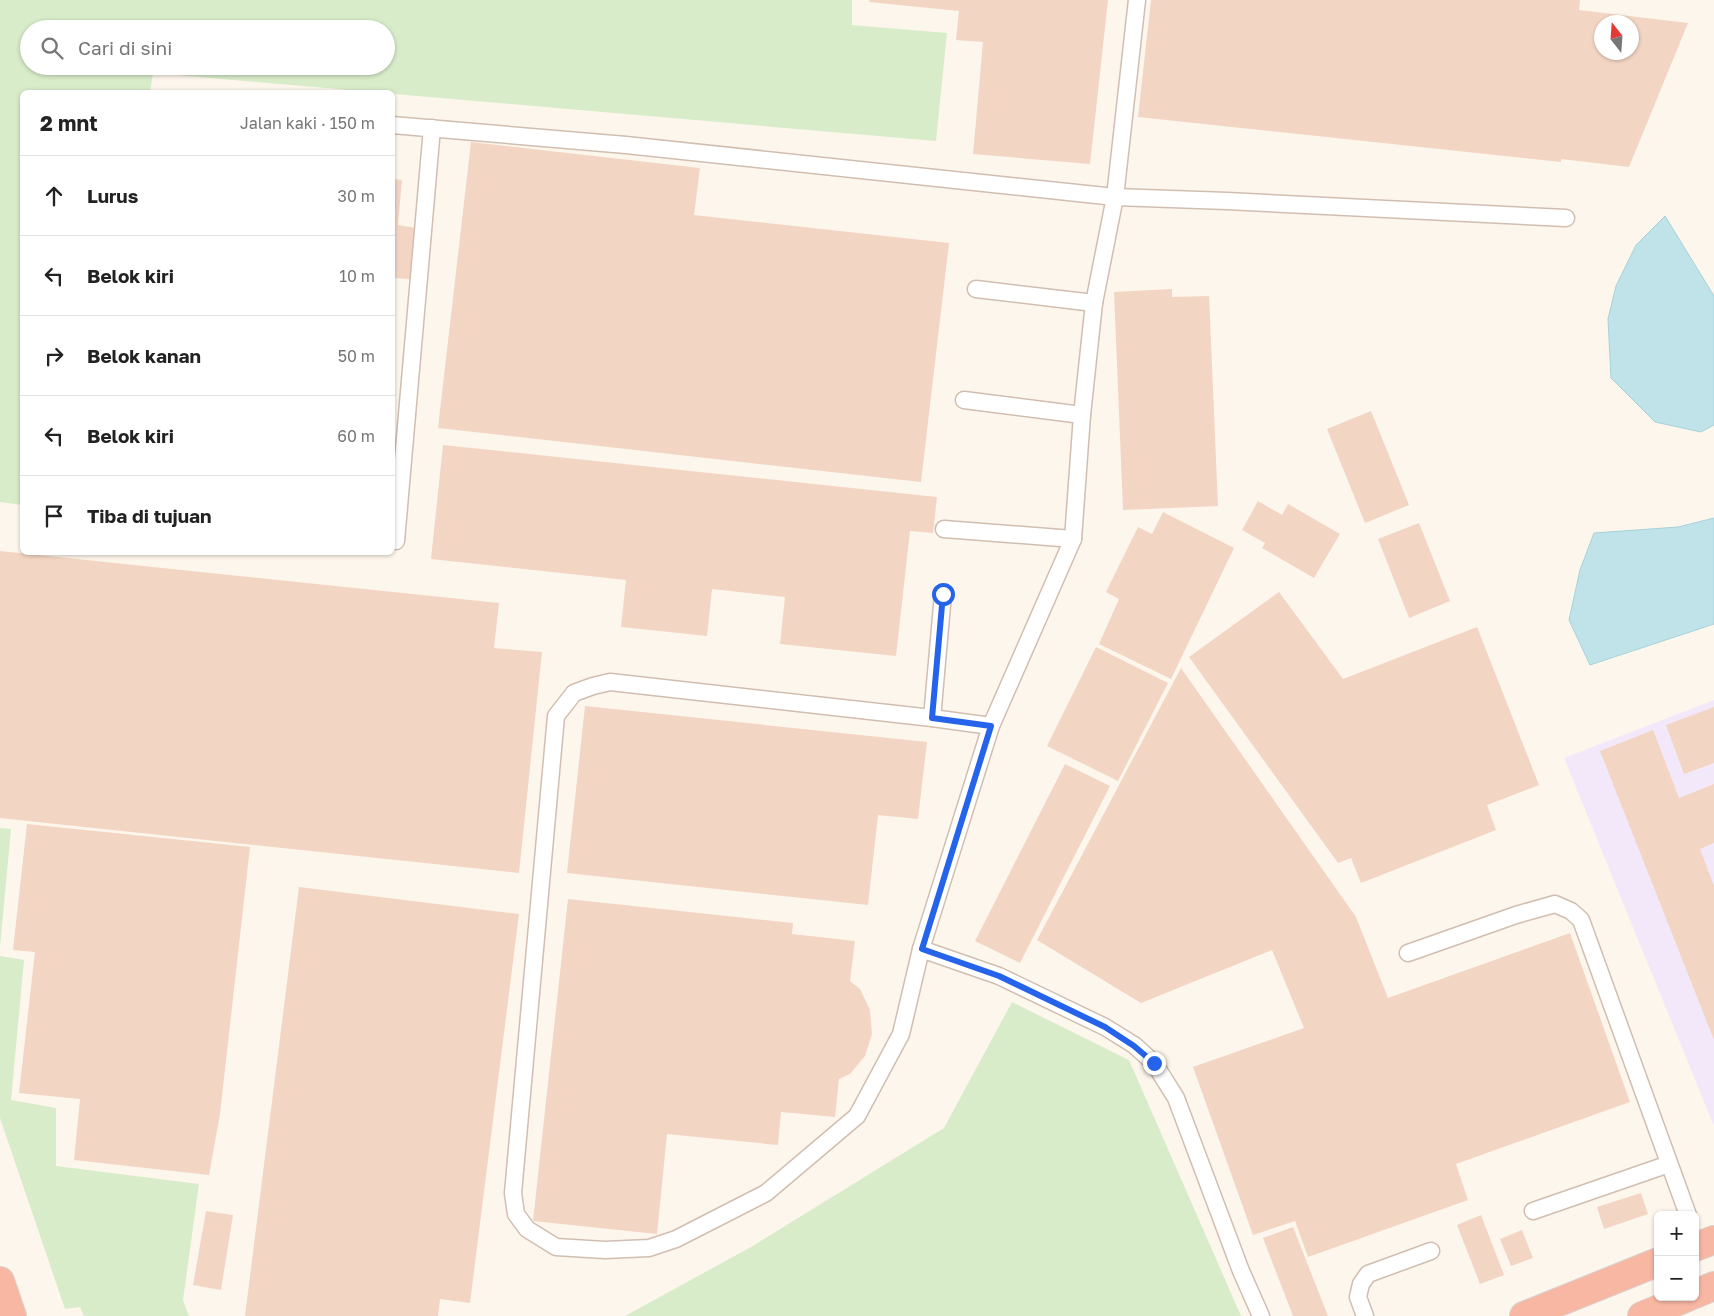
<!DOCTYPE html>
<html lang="id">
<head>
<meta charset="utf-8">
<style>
	:root { --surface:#fff; --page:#f6f6f6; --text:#222; --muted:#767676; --line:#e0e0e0 }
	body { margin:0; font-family:"Golos Text",sans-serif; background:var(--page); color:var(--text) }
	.controls { position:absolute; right:15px; bottom:15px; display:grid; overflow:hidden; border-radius:8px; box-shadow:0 1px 4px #0004 }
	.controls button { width:45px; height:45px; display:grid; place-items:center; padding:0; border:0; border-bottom:1px solid var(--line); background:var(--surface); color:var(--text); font:25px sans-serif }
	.compass { position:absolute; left:1594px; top:15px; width:45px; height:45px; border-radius:50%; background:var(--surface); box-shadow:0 1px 4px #0004; rotate:343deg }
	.stop { position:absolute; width:15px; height:15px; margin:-11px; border:4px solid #2563eb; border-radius:50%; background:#fff }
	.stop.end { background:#2563eb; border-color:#fff; box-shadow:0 1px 5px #0008 }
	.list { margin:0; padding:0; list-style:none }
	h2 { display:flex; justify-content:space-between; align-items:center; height:65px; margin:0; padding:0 20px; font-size:21px }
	h2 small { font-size:16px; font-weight:400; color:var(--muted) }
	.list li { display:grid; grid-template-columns:32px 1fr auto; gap:15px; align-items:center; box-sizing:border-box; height:80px; padding:0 20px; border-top:1px solid var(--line) }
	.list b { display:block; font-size:19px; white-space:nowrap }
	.list em { font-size:16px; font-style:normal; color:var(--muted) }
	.icon { flex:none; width:28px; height:28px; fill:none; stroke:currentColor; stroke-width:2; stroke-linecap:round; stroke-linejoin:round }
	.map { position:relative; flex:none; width:1714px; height:1316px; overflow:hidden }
	.search { position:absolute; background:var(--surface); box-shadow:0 1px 4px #0004; left:20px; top:20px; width:375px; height:55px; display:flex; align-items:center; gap:12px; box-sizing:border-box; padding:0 18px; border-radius:28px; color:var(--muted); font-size:19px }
	.panel { position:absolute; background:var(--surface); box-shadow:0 1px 4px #0004; left:20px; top:90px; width:375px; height:465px; border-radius:8px }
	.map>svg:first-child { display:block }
	.education { fill:#f3e8fa }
	.green { fill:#d8ecc9; fill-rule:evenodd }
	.water { fill:#bfe3e8; stroke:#a5d3da }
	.building { fill:#f3d5c3; fill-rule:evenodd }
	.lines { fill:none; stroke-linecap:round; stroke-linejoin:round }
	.lane-casing { stroke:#d1beb0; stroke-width:19 }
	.highway-casing { stroke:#dad1cd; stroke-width:30 }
	.lane { stroke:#fff; stroke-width:16 }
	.highway { stroke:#f7b7a3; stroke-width:28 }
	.route { stroke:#2563eb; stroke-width:6 }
</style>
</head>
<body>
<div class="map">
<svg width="1714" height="1316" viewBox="0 0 1714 1316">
	<rect width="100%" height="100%" fill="#fdf6ec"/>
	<polygon class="education" points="1714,700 1714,1126 1564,758"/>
	<g class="green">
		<path d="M 0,0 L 852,0 L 852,25 L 947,33 L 936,141 L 153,73 L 150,92 L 22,92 L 22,505 L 0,502 ZM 29,29 L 386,29 L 386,66 L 29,66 Z"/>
		<polygon points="0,828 11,829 0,947"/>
		<polygon points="0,956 24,960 11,1100 56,1108 56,1166 199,1184 183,1300 189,1316 84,1316 80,1307 65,1309 0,1118"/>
		<polygon points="1012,1002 1129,1060 1241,1316 625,1316 751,1247 944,1128"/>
	</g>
	<g class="water">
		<polygon points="1665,216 1714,296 1714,425 1701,432 1655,422 1611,378 1608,319 1616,286 1636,245"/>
		<polygon points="1714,518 1714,624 1590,665 1569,620 1580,570 1594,533 1678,527"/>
	</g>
	<g class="building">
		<polygon points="870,0 1108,0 1090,164 973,154 983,42 956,40 959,11 869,2"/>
		<path d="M 1151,0 L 1580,0 L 1579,10 L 1688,23 L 1629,167 L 1561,159 L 1561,162 L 1138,117 ZM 1602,22 L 1632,22 L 1632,52 L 1602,52 Z"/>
		<polygon points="471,142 700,168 694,215 949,243 921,482 438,428"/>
		<polygon points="392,179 402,180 398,225 416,228 410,279 392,278"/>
		<polygon points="1172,289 1172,297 1209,296 1218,506 1123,510 1114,292"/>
		<polygon points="1371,411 1409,505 1365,523 1327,429"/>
		<polygon points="443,445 937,497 933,533 910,531 896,656 780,644 785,597 712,589 707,636 621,627 626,580 431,559"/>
		<polygon points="1258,501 1282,515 1288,504 1340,534 1314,578 1262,548 1265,543 1242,530"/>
		<polygon points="1163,512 1234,548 1171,679 1099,644 1119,599 1106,592 1138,527 1152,534"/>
		<polygon points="1419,523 1450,601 1409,618 1378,539"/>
		<polygon points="0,551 499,603 494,648 542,652 519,873 0,818"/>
		<polygon points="1279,592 1343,679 1477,627 1539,785 1487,805 1496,830 1361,883 1351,858 1338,863 1189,657"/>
		<polygon points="1096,647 1168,683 1118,781 1047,746"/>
		<polygon points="1181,668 1356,917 1388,998 1570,933 1630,1102 1456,1164 1468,1200 1308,1257 1295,1221 1253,1235 1193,1067 1304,1028 1272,950 1141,1003 1037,940"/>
		<polygon points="585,706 927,742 918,819 878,815 868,905 567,873"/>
		<polygon points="1714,707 1714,763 1684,774 1666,725"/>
		<polygon points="1653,730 1679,798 1714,784 1714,843 1700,849 1714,886 1714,1040 1600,751"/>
		<polygon points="1065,764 1110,786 1020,963 975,941"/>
		<polygon points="27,824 250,847 220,1114 209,1175 74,1160 80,1099 19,1093 35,952 13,950"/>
		<polygon points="299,887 519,914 470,1303 440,1299 438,1316 245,1316"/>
		<polygon points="568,899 793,923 792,934 855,941 850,981 860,989 870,1010 872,1034 865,1056 850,1074 839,1079 835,1117 781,1112 778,1145 667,1134 657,1234 533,1221"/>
		<polygon points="1641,1193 1648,1214 1604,1229 1597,1207"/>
		<polygon points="206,1211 233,1215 221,1290 193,1285"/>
		<polygon points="1481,1215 1504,1275 1480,1284 1457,1225"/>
		<polygon points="1293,1227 1328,1316 1293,1316 1263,1238"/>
		<polygon points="1522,1230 1533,1258 1511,1266 1500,1239"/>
	</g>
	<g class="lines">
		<defs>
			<g id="lane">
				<polyline points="1137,0 1115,197 1094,303 1082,415 1073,539 991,726 921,949 999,976 1105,1027 1134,1045 1154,1063 1176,1098 1241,1271 1261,1316"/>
				<polyline points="392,125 626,145 1115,197 1227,201 1566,218"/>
				<polyline points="976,289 1094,303"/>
				<polyline points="964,400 1082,415"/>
				<polyline points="944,529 1073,539"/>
				<polyline points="396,541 432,128"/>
				<polyline points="932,718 943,594"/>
				<polyline points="921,949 901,1034 857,1116 766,1193 676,1239 649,1248 605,1250 556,1247 527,1229 516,1214 513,1193 556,716 574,693 593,686 610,682 932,718 991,726"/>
				<polyline points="1408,953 1516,915 1555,904 1571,911 1581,920 1688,1215"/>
				<polyline points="1533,1211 1669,1164"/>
				<polyline points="1365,1316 1358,1297 1361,1284 1368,1274 1431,1251"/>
			</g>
			<g id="highway">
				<polyline points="1695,1247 1714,1240"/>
				<polyline points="0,1281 12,1316"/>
				<polyline points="1695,1294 1714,1286"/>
				<polyline points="1524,1316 1658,1262"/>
				<polyline points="1642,1316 1688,1297"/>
			</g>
		</defs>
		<use href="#lane" class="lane-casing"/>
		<use href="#highway" class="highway-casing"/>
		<use href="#lane" class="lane"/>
		<use href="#highway" class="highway"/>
	</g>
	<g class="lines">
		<polyline class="route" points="943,594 932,718 991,726 922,949 999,976 1105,1027 1134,1046 1154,1063"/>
	</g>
</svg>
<div class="controls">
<button>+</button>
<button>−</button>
</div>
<svg class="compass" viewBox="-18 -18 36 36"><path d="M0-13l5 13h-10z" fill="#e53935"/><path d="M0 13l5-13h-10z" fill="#767676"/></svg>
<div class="stop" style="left:943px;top:594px"></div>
<div class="stop end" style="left:1154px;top:1063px"></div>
<div class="search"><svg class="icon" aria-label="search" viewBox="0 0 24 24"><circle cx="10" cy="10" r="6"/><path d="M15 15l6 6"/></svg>Cari di sini</div>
<section class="panel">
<h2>2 mnt<small>Jalan kaki · 150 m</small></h2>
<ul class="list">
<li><svg class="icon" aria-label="ahead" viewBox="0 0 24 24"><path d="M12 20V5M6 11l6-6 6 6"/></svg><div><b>Lurus</b></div><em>30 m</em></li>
<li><svg class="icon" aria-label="left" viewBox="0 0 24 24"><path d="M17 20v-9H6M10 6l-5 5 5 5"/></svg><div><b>Belok kiri</b></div><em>10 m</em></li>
<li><svg class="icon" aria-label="right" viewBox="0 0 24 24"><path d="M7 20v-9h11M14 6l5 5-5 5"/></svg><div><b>Belok kanan</b></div><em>50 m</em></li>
<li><svg class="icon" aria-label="left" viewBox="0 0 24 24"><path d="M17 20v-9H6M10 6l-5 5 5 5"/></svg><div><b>Belok kiri</b></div><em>60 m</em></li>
<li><svg class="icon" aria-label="arrive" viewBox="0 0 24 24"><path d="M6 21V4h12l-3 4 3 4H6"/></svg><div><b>Tiba di tujuan</b></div></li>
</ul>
</section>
</div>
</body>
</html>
